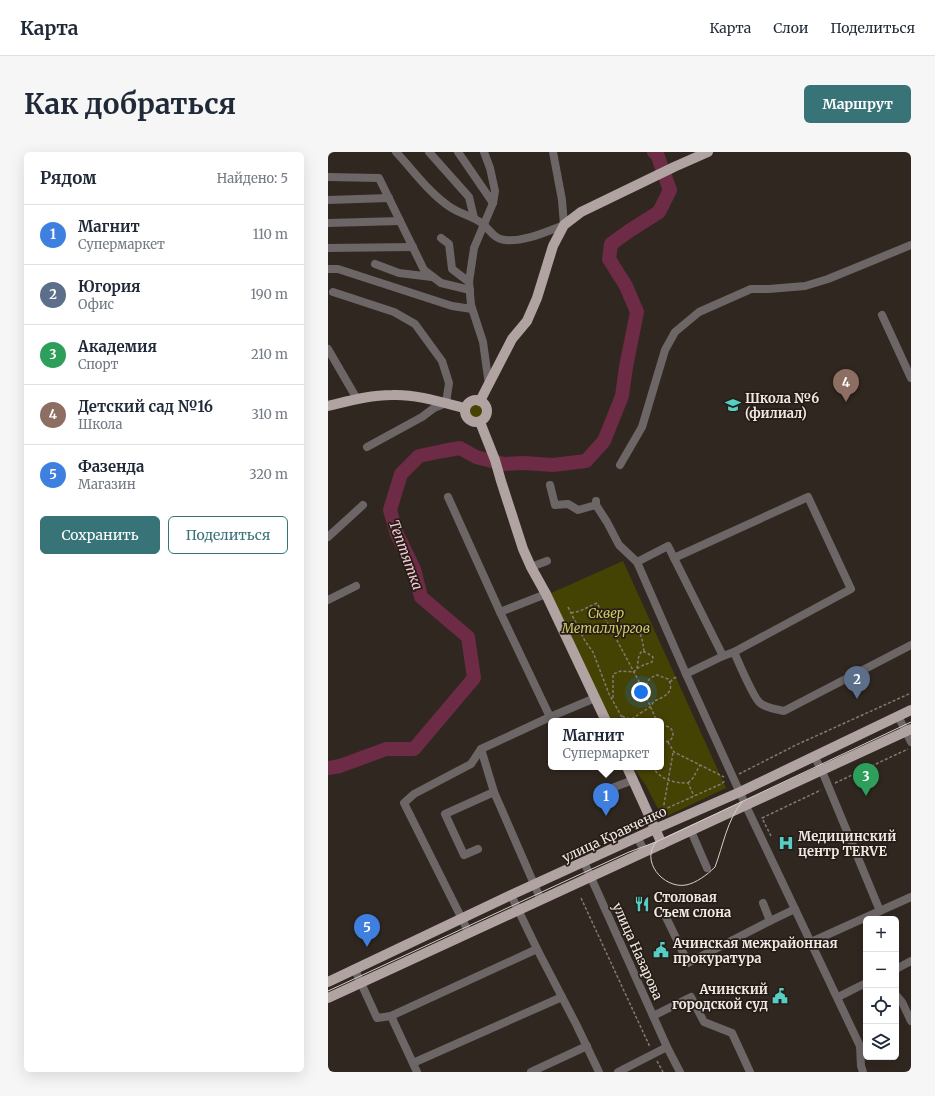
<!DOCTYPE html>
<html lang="ru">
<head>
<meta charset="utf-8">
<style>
	:root { --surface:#fff; --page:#f6f6f7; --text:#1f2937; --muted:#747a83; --line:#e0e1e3; --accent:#377377 }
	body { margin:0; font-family:Merriweather,serif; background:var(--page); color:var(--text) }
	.controls { position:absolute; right:12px; bottom:12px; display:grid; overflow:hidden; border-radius:6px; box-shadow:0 4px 16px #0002 }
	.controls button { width:36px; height:36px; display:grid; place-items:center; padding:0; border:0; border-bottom:1px solid var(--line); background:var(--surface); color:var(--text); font:20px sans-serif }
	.you { position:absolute; left:313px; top:540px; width:14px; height:14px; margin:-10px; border:3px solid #fff; border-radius:50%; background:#1a73e8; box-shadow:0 0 0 6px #1a73e833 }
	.badge { display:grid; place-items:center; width:26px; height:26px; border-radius:50%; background:var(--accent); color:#fff; font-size:13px; font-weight:700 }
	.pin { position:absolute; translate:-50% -33px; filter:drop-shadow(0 1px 2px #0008) }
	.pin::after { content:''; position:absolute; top:21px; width:14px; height:12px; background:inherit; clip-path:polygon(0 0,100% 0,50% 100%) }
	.popup { position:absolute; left:220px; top:566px; width:116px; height:52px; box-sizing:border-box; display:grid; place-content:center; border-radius:6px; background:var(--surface); filter:drop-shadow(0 1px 3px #0005); font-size:13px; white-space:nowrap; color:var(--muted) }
	.popup b { font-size:15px; color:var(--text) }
	.popup::after { content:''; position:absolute; left:50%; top:100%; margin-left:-8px; border:8px solid transparent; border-top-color:var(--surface) }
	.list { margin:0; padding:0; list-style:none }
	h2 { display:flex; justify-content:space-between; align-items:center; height:52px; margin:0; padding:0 16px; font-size:17px }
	h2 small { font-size:13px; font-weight:400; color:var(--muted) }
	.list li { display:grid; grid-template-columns:26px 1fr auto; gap:12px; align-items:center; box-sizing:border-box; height:60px; padding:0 16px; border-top:1px solid var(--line) }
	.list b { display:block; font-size:15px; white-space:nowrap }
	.list p { margin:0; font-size:13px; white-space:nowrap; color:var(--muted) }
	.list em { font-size:13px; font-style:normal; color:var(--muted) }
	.actions { display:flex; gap:8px; padding:12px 16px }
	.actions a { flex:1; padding:9px 0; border:1px solid var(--accent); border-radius:6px; text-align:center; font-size:14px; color:var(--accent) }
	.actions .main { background:var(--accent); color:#fff }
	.icon { flex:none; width:22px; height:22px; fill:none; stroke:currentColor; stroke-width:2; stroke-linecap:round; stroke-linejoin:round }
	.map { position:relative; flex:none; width:583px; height:920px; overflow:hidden; border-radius:6px }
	header { display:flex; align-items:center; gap:24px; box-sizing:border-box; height:56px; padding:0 20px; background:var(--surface); border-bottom:1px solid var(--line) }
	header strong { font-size:19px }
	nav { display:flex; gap:22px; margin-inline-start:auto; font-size:14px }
	.intro { display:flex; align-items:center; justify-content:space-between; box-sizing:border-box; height:96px; padding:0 24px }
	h1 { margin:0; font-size:28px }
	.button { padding:10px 18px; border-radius:6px; background:var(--accent); color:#fff; font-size:14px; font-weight:700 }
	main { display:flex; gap:24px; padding:0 24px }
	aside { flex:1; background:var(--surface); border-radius:6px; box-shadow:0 4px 16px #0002 }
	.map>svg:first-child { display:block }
	.green { fill:#454304 }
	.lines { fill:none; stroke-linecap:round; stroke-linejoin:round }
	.river { stroke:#6d2b45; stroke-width:14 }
	.path { stroke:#837a75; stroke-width:1.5; stroke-dasharray:3 2; stroke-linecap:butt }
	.minor { stroke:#6d6666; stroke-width:8 }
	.major { stroke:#b1a3a2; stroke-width:10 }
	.tram { stroke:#d7cfcb; stroke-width:1 }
	.labels { text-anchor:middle; stroke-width:3.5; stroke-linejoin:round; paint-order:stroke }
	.poi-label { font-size:13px; font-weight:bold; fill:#efe8e4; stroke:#271d17; text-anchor:start }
	.park-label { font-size:13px; font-style:italic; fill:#d0cc63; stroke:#271d17 }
	.street-label { font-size:13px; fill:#efe8e4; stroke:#271d17 }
	.water-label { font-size:14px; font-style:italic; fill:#f7ccd9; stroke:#271d17 }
</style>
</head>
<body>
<header>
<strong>Карта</strong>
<nav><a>Карта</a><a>Слои</a><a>Поделиться</a></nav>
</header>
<div class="intro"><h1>Как добраться</h1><a class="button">Маршрут</a></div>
<main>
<aside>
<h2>Рядом<small>Найдено: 5</small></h2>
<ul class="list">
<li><span class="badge" style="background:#3f7fe0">1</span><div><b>Магнит</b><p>Супермаркет</p></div><em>110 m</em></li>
<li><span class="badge" style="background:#5c6f8a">2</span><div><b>Югория</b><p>Офис</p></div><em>190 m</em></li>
<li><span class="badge" style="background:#2e9e5b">3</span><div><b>Академия</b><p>Спорт</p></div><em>210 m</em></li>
<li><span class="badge" style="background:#8d6e63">4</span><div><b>Детский сад №16</b><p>Школа</p></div><em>310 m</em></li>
<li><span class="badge" style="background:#3f7fe0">5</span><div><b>Фазенда</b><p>Магазин</p></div><em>320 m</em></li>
</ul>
<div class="actions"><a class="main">Сохранить</a><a>Поделиться</a></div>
</aside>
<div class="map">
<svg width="583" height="920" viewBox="0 0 583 920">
	<rect width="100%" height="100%" fill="#312721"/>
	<g class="green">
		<circle cx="149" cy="259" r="8"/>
		<polygon points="295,409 398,636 335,666 317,632 305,615 333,615 333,569 282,569 221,442"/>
	</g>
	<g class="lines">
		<polyline class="river" points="0,616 12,614 58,597 86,597 146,526 140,485 93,445 86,417 69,382 62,358 73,322 91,304 115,299 132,296 148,305 176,312 196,311 225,313 258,309 276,289 294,244 298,215 309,160 298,134 281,107 283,92 301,79 331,60 342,38 329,2 326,0"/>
		<g class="path">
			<polyline points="240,455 257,489 265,500 281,542 296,569"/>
			<polyline points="243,461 252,459 269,451 315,537 323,556 329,569"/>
			<path d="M 281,472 L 299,474 L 310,477 C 314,485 315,491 316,499"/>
			<polyline points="342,530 346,526 350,525"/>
			<path d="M 285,546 L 285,522 L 293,519 L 306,520 C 310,514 317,513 324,510 L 325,505 L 319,501 L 314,499 L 311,503 L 309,516"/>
			<path d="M 294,564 C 305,569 305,566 314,560 C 321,556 322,556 326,549 C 336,545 348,540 340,527 L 329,523 L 322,526 L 316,536"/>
			<path d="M 333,575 C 349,570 349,594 333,589"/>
			<polyline points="340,590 346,600 396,625"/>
			<path d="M 324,615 C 334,628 344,631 360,631 L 366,644"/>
			<polyline points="411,622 468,593 583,541"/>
			<polyline points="360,631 365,626 372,613"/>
			<polyline points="507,631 580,597"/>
			<polyline points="335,658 393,632 398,628"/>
			<polyline points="335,658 345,601"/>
			<polyline points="443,684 434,666 493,638"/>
			<polyline points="253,746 322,895"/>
			<polyline points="329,909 335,920"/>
		</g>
		<g class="minor">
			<path d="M 68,0 C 85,18 101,41 122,55 C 132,62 145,64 155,72 C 162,78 166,87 177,88 C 197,90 217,80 236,73 L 234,48 L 225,0"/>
			<polyline points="101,0 141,45 146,66"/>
			<polyline points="130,0 165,51"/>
			<polyline points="156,0 162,16 167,39 165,51 146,96 141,130 143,153 155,190 161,233"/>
			<polyline points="0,25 51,26 96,118 113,131 142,138"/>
			<polyline points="0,48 61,46"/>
			<polyline points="0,71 72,69"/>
			<polyline points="113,86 121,92 124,117 141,130"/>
			<polyline points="0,96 85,95"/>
			<polyline points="47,112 71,121 104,125"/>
			<polyline points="0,117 10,117 124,154 144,157"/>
			<polyline points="5,140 66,160 87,172 114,209 121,231 118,251 106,256 94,265 39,295"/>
			<polyline points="554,163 583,226"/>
			<polyline points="0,197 29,247"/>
			<polyline points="292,313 314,275 337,198 347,180 371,160 423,137 441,137 477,134 500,127 583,93"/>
			<polyline points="222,333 227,353 240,352 250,358 268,353"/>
			<polyline points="120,345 172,460 222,565 267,546"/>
			<polyline points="268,349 268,353 279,370 291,393 309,410 358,522 418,654 532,894 533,914 535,920"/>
			<polyline points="0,385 35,353"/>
			<polyline points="346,406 480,345 523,437 406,500"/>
			<polyline points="309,410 340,394 395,504"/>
			<polyline points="203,415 219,409"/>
			<polyline points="0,448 28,434"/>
			<polyline points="172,460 218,442"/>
			<path d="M 358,522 L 395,504 L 406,500 C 411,511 425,545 432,551 C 438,556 448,557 456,559 L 583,493"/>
			<polyline points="570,564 583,590"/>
			<polyline points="486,604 494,619 552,759"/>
			<polyline points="284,636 305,628"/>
			<polyline points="166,640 213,748"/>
			<polyline points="363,679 379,716"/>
			<polyline points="309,685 317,700"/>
			<polyline points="150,697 136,703 117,662 166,640 153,597"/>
			<polyline points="256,710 339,895 352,920"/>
			<polyline points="183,743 209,797 248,872 271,920"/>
			<polyline points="435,751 442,769"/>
			<polyline points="336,761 360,811 442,769 467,757"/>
			<polyline points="141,781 76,651 86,642 143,612 153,597 222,565"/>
			<polyline points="483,790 583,745"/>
			<polyline points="568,817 583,809"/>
			<polyline points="27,818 49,866 63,864 89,920"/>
			<polyline points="568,843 574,850 583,869"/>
			<polyline points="510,845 538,831"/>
			<polyline points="63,864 209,797"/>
			<polyline points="325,864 363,845 376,870 404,881 422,920"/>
			<polyline points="85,911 234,845"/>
			<polyline points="203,920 259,894"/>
			<polyline points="290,920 339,895"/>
		</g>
		<g class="major">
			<circle cx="148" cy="259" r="11"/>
			<polyline points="152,249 184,187 199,169 209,146 225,94 236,73 253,60 346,15 380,0"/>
			<path d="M 0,254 C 21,249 42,243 64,243 C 88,242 113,250 136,256"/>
			<polyline points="152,270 167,308 173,329 195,397 203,415 218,442 278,569"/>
			<polyline points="299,615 334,692"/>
			<polyline points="0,830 183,743 327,677 412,640 583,558"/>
			<polyline points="0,846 583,577"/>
		</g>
		<g class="tram">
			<path d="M 329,689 C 311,708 335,737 358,733 C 368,731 379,723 387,715 C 395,694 399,668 414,650"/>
			<polyline points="0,839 244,726 301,700 328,690 583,570"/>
		</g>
	</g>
	<defs>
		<symbol id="school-bare" viewBox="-9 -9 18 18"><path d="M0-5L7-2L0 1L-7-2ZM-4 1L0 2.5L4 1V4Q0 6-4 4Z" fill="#55cec5" stroke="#271d17" stroke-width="2.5" paint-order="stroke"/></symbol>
		<symbol id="hospital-bare" viewBox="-9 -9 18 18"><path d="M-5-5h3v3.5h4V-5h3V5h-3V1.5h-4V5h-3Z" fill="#55cec5" stroke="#271d17" stroke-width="2.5" paint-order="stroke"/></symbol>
		<symbol id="restaurant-bare" viewBox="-9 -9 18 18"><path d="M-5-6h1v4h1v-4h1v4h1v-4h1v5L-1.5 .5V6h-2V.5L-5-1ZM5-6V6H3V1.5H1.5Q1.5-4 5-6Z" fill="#55cec5" stroke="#271d17" stroke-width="2.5" paint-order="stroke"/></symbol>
		<symbol id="civic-bare" viewBox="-9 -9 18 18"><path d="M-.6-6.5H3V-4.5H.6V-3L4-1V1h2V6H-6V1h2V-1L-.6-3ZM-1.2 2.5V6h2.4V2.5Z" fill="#55cec5" stroke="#271d17" stroke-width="2.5" paint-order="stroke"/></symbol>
	</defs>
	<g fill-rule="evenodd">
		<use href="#school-bare" x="394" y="242" width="22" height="22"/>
		<use href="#hospital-bare" x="447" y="680" width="22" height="22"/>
		<use href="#restaurant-bare" x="303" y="741" width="22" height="22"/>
		<use href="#civic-bare" x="322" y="787" width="22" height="22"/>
		<use href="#civic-bare" x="441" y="833" width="22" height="22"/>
	</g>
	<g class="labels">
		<g class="poi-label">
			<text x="417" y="251">Школа №6<tspan x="417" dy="15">(филиал)</tspan></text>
			<text x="470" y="689">Медицинский<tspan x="470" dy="15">центр TERVE</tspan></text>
			<text x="326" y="750">Столовая<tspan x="326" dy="15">Съем слона</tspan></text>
			<text x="345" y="796">Ачинская межрайонная<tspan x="345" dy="15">прокуратура</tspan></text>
			<text x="440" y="842" text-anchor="end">Ачинский<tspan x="440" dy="15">городской суд</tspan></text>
		</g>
		<g class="park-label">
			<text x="278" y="466">Сквер<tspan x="278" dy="15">Металлургов</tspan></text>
		</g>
		<g class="street-label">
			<text transform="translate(286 682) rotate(-25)" y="5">улица Кравченко</text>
			<text transform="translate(310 799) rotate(66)" y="5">улица Назарова</text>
		</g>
		<g class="water-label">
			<text transform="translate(78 403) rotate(70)" y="5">Тептятка</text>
		</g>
	</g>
</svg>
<div class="controls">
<button>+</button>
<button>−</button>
<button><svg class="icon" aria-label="locate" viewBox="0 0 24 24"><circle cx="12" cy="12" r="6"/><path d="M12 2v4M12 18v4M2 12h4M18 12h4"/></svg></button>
<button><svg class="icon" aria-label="layers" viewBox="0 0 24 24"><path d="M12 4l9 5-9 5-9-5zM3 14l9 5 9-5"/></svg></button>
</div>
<div class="you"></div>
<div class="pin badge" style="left:278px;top:664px;background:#3f7fe0">1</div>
<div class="popup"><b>Магнит</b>Супермаркет</div>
<div class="pin badge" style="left:529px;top:547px;background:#5c6f8a">2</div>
<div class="pin badge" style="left:538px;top:644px;background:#2e9e5b">3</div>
<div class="pin badge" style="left:518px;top:250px;background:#8d6e63">4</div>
<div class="pin badge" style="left:39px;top:795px;background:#3f7fe0">5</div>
</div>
</main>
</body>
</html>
